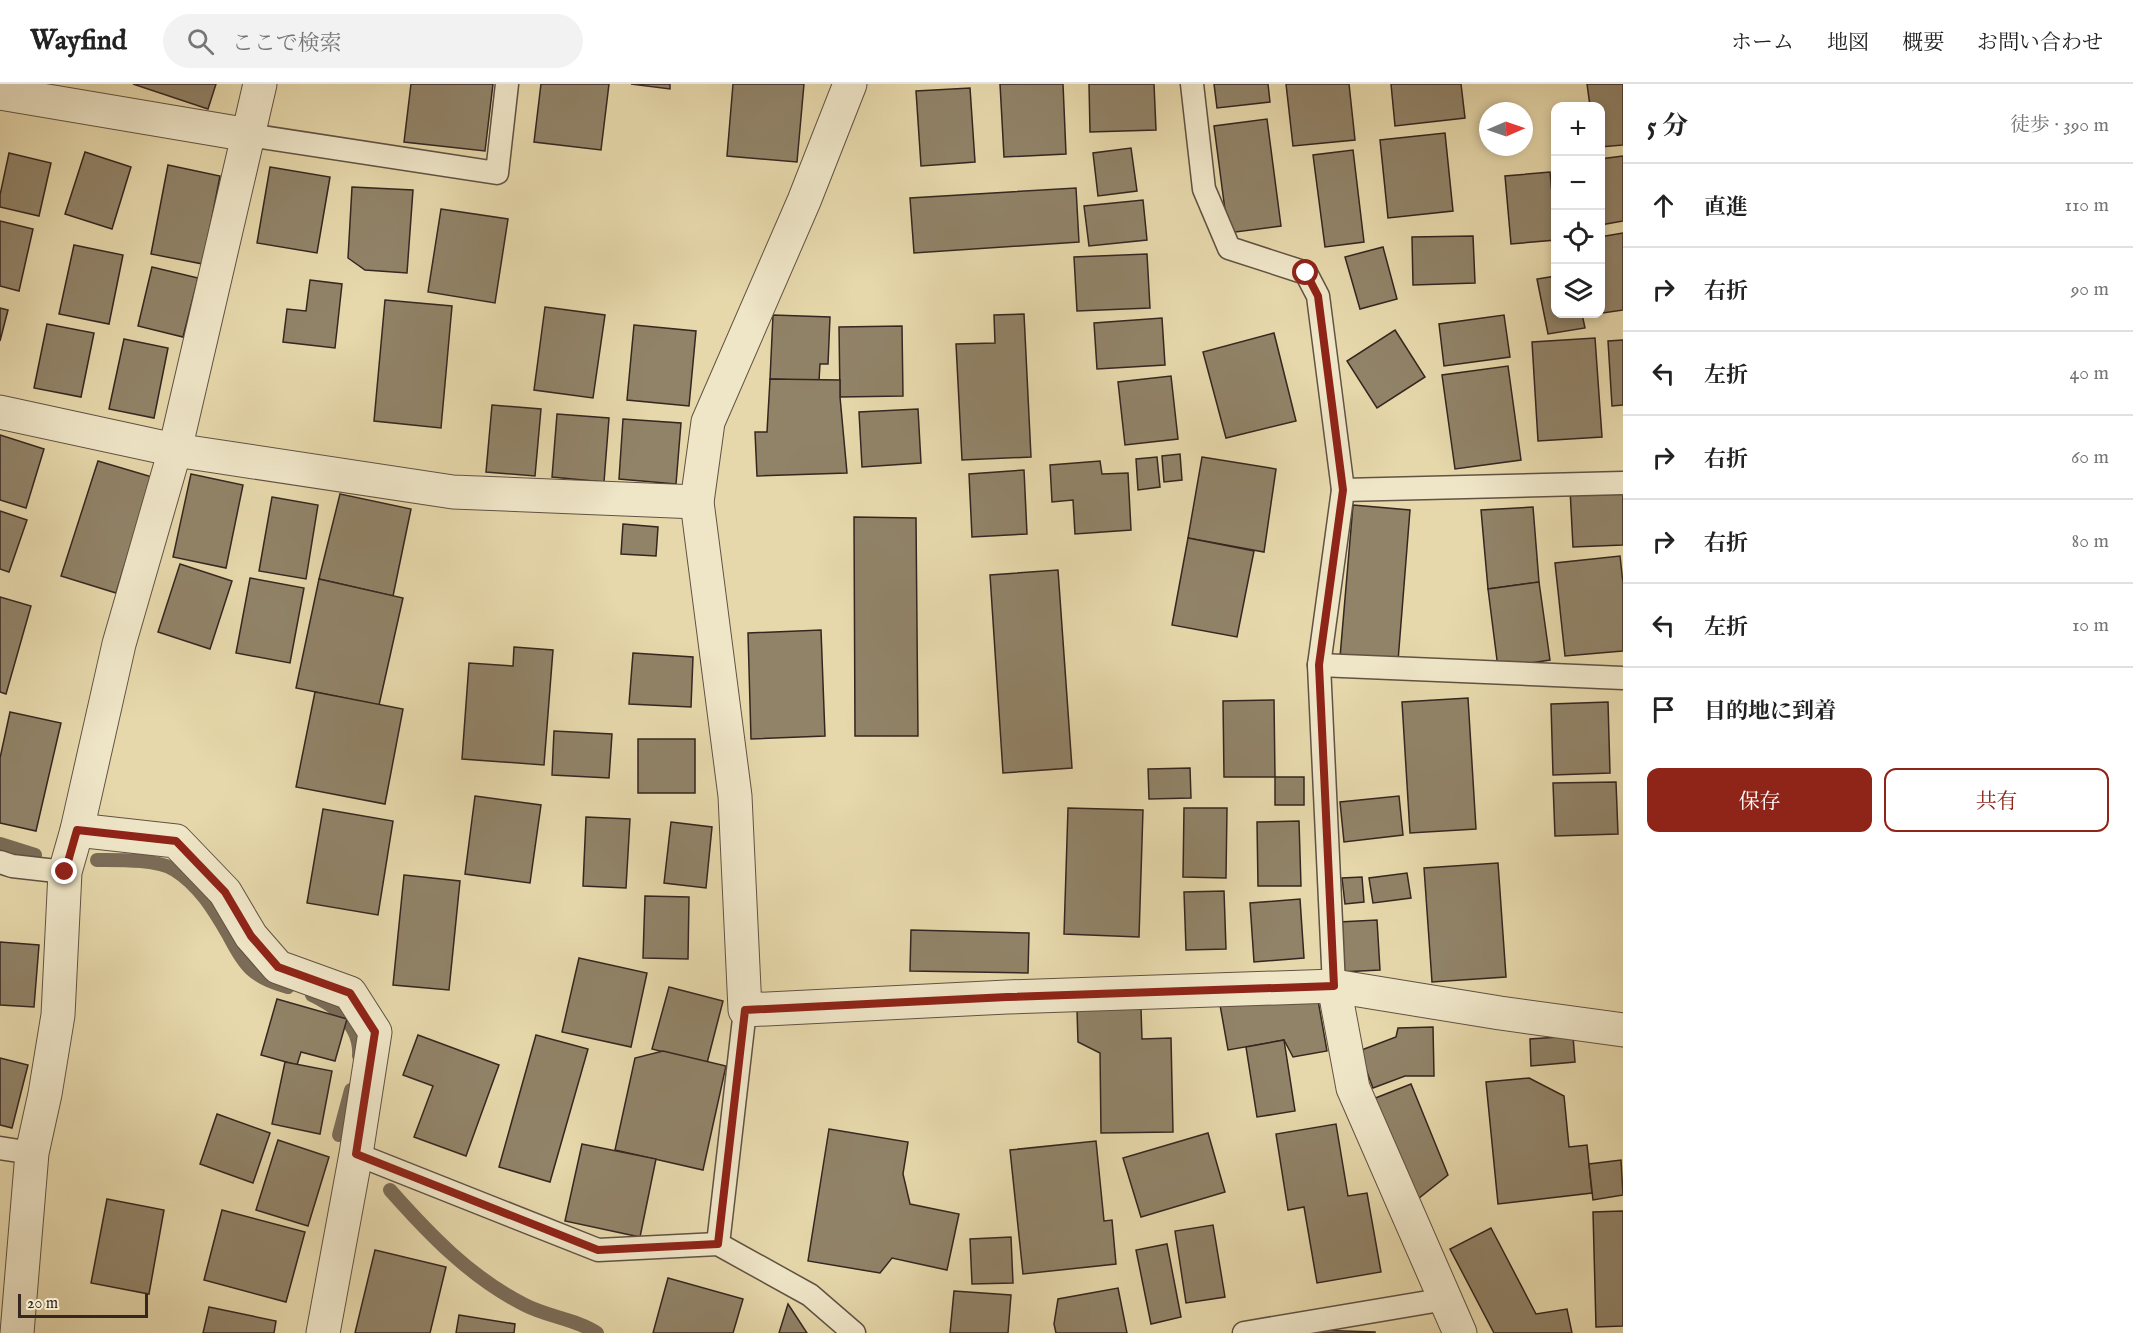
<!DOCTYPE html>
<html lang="ja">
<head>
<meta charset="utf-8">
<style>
	:root { --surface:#fff; --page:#f2f2f2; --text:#222; --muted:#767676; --line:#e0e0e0; --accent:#8f2418 }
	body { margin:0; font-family:"IM FELL English","Noto Serif JP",serif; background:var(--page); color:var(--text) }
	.controls { position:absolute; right:18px; top:18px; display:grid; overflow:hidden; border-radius:12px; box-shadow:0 3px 9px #0003 }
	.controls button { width:54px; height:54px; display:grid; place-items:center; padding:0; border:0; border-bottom:2px solid var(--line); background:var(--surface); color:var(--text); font:30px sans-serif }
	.compass { position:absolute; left:1479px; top:18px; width:54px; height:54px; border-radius:50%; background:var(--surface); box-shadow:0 3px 9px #0003; rotate:88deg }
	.scale { position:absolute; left:18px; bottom:15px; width:130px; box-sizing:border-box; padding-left:6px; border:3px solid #352620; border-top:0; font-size:16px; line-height:21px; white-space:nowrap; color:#352620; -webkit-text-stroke:4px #efe6c8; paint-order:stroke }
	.stop { position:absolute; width:18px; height:18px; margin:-14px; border:4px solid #8f2418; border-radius:50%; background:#fff }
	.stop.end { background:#8f2418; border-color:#fff; box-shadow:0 2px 6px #0008 }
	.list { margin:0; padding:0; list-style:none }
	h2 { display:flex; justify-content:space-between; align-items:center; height:78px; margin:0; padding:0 24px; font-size:26px }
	h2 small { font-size:20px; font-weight:400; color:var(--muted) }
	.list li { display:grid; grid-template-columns:39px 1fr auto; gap:18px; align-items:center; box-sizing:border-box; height:84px; padding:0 24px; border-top:2px solid var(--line) }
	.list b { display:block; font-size:22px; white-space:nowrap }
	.list em { font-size:20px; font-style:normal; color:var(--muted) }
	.actions { display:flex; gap:12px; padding:18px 24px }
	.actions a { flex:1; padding:14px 0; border:2px solid var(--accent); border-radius:12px; text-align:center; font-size:21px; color:var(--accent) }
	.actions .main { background:var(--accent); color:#fff }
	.icon { flex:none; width:33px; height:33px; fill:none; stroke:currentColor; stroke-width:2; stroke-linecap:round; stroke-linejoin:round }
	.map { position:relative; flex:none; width:1623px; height:1249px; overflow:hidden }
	header { display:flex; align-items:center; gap:36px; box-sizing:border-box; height:84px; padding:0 30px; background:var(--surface); border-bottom:2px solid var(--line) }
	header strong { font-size:28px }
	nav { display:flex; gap:33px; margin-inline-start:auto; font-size:21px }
	.search { width:420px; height:54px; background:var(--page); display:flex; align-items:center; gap:15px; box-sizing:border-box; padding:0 21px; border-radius:33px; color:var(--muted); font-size:22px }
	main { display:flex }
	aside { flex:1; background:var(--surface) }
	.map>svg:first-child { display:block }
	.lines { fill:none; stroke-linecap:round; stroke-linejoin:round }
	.stream { stroke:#7b6c57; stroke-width:14 }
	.building { fill:#918368; stroke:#352620; stroke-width:1.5 }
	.service-casing { stroke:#615243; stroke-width:25 }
	.minor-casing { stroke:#615243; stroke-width:35 }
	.service { stroke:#efe6c8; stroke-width:22 }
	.minor { stroke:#efe6c8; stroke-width:33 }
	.route { stroke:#8f2418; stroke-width:8 }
</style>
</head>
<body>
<header>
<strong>Wayfind</strong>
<div class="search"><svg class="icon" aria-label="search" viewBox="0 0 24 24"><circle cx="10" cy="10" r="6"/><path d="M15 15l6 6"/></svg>ここで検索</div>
<nav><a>ホーム</a><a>地図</a><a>概要</a><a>お問い合わせ</a></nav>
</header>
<main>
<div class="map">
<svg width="1623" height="1249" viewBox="0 0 1623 1249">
	<rect width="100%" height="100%" fill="#e6d8ab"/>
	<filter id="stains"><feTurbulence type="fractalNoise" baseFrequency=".00333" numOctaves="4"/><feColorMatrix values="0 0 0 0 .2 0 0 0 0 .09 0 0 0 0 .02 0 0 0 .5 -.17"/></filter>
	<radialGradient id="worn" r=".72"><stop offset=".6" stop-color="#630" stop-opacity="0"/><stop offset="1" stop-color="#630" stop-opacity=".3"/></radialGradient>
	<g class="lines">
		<g class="stream">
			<polyline points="0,760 35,771"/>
			<path d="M 97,776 C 118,776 158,775 175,786 C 199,801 214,826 228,850 C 234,861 241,876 251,885 C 262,895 275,899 288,903"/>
			<path d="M 312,911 C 337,923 361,942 359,972"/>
			<polyline points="339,1051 351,1006"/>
			<path d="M 390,1106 C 429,1150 471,1194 525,1221 C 548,1233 576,1235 597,1249"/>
		</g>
	</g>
	<g class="building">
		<polygon points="133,0 216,0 208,25"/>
		<polygon points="411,0 493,0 485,67 404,58"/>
		<polygon points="541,0 609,0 601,66 534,58"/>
		<polygon points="631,0 670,0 670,5"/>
		<polygon points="733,0 804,0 797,78 727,72"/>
		<polygon points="1000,0 1063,0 1066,70 1004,73"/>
		<polygon points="1089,0 1154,0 1156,46 1090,48"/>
		<polygon points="1214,0 1268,0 1270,18 1217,24"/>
		<polygon points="1286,0 1349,0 1355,56 1293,62"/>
		<polygon points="1391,0 1461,0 1465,34 1395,42"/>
		<polygon points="1587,0 1623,0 1623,61 1600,63 1600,22 1590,22"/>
		<polygon points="970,4 975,78 921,82 916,7"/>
		<polygon points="1267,35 1281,142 1228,149 1214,42"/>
		<polygon points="1445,49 1453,127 1388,134 1380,56"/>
		<polygon points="1131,64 1137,107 1098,112 1093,69"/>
		<polygon points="1353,66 1364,158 1325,163 1313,71"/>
		<polygon points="85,68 131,83 112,145 65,130"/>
		<polygon points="9,69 51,79 39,132 0,123 0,111"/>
		<polygon points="1623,72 1623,137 1600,141 1600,75"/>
		<polygon points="168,81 220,92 203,180 151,170"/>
		<polygon points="270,83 330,93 317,169 257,159"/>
		<polygon points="1550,88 1556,156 1511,160 1505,92"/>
		<polygon points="352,103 413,106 407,189 365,186 348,174"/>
		<polygon points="1076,104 1079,158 914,169 910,114"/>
		<polygon points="1143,116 1147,156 1089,162 1084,122"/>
		<polygon points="441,125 508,135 495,219 428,208"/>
		<polygon points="0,137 33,145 19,207 0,202"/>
		<polygon points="1623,149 1623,226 1603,229 1600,212 1600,153"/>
		<polygon points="1473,152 1475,199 1413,201 1412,153"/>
		<polygon points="74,161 123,171 109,240 59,230"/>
		<polygon points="1383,163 1397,215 1360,225 1345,173"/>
		<polygon points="1147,170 1150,224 1077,227 1074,173"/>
		<polygon points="152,183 198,194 183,253 138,242"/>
		<polygon points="1556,192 1556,230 1582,230 1585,244 1548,250 1537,195"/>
		<polygon points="310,196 342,200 335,264 283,258 287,225 306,227"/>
		<polygon points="385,216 452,222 441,344 374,337"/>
		<polygon points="545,223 605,231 593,314 534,306"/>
		<polygon points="0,224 8,226 0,257"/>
		<polygon points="1024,230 1031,373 962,376 956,260 995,259 994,231"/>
		<polygon points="773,231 830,233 828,280 820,280 819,297 770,295"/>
		<polygon points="1504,231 1510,273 1444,282 1439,240"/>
		<polygon points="1162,234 1165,281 1097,285 1094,239"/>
		<polygon points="47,240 94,249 81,313 34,304"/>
		<polygon points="634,241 696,247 689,322 627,316"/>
		<polygon points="902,242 903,312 840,313 839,243"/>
		<polygon points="1395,246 1425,293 1377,324 1347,277"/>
		<polygon points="1274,249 1296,337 1226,354 1203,268"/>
		<polygon points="1595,254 1602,353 1538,357 1532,258"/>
		<polygon points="124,255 168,264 154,334 109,325"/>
		<polygon points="1623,256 1623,321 1612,322 1608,257"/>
		<polygon points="1508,282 1521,376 1455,385 1442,291"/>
		<polygon points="1171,292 1178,355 1125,361 1118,298"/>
		<polygon points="770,295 840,296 840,313 847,389 757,392 755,348 767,348"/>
		<polygon points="492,321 541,325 535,392 486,388"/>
		<polygon points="918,325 921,379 862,383 859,328"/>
		<polygon points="557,330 609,334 604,398 552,393"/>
		<polygon points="623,335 681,339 676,400 619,395"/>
		<polygon points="0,351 44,365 26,424 0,416"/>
		<polygon points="1180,370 1182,396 1164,398 1162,372"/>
		<polygon points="1157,373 1160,403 1138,406 1136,375"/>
		<polygon points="1202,373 1276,385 1264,468 1188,454"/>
		<polygon points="98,377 152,393 116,509 61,492"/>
		<polygon points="1100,377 1102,390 1128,389 1131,446 1075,450 1073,416 1052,418 1050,381"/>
		<polygon points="1024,386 1027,450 972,453 969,390"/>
		<polygon points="191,390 243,401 226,484 173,473"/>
		<polygon points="1623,403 1623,461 1573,463 1570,405"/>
		<polygon points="340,410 411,425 393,512 319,495"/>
		<polygon points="272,413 318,421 306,495 259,487"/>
		<polygon points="1353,421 1410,426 1398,577 1340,573"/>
		<polygon points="1533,423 1539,498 1488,505 1481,426"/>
		<polygon points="0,427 27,436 9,488 0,485"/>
		<polygon points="854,433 916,434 918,652 855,652"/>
		<polygon points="623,440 658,443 656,472 621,470"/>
		<polygon points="1188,454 1254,467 1237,553 1172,541"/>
		<polygon points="1620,472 1623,499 1623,567 1565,572 1555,479"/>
		<polygon points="180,480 232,497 210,565 158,548"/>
		<polygon points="1058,486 1072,684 1003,689 990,491"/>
		<polygon points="250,494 304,504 290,579 236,569"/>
		<polygon points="319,495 403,514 379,621 296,604"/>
		<polygon points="1539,498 1550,576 1498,584 1488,505"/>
		<polygon points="0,513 31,522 6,610 0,608"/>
		<polygon points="821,546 825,652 751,655 748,549"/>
		<polygon points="514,563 553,566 544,681 462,675 469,579 513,582"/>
		<polygon points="633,569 693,573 691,623 629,620"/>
		<polygon points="315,608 403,625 385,720 296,703"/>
		<polygon points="1468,614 1476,745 1410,749 1402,618"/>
		<polygon points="1274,616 1275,693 1224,693 1223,617"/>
		<polygon points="1608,618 1610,689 1553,691 1551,620"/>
		<polygon points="10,628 61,639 36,747 0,739 0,674"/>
		<polygon points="554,647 612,650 609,694 552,691"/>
		<rect x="638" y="655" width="57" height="54"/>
		<polygon points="1190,684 1191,714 1149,715 1148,685"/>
		<rect x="1275" y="693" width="29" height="28"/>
		<polygon points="1616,698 1618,750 1555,752 1553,699"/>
		<polygon points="475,712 541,721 530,799 465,790"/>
		<polygon points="1399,712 1403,751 1344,758 1340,718"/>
		<polygon points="1068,724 1143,726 1139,853 1064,850"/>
		<polygon points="1184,724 1227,724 1226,794 1183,793"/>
		<polygon points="323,725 393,737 378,831 307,819"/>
		<polygon points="586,733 630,735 626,804 583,802"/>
		<polygon points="1299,737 1301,802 1258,802 1257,738"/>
		<polygon points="671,738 712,743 706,804 664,799"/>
		<polygon points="1498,779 1506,893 1432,898 1424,784"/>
		<polygon points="1407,789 1411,814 1373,819 1369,794"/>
		<polygon points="404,791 460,797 449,906 393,901"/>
		<polygon points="1362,793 1364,818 1345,820 1342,794"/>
		<polygon points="1224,807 1226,865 1186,866 1184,808"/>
		<polygon points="645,812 689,813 688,875 643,874"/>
		<polygon points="1300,815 1304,874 1254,878 1250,819"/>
		<polygon points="1377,836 1380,886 1341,888 1339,838"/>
		<polygon points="911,846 1029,849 1028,889 910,887"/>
		<polygon points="0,858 39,861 34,923 0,921"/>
		<polygon points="579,874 647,889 631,963 562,948"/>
		<polygon points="669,903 723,917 707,979 652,965"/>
		<polygon points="1316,905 1327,967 1293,973 1284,956 1228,966 1220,921"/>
		<polygon points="277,915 347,935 335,977 301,968 297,981 261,971"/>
		<polygon points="1141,925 1142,955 1171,954 1173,1048 1101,1049 1100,969 1078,958 1077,926"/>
		<polygon points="1433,943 1434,992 1405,992 1373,1004 1359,967 1396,953 1398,944"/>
		<polygon points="418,951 499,981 466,1072 414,1053 433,1002 403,991"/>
		<polygon points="536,951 588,965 550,1098 499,1083"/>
		<polygon points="1573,952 1575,978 1531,982 1530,955"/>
		<polygon points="1284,956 1295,1027 1257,1033 1246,963"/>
		<polygon points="663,967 726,982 703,1086 615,1066 635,974"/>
		<polygon points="0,974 28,981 12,1044 0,1041"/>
		<polygon points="285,978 332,987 320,1050 272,1040"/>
		<polygon points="1529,994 1564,1012 1569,1063 1587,1061 1592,1109 1498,1120 1486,998"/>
		<polygon points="1411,1000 1448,1091 1414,1118 1373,1015"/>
		<polygon points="217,1030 270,1049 253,1099 200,1080"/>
		<polygon points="1336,1040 1348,1112 1367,1109 1381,1188 1317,1199 1304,1123 1288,1126 1276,1050"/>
		<polygon points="829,1045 908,1058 903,1090 910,1120 959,1130 947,1186 892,1174 880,1189 808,1177"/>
		<polygon points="1208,1049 1225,1108 1141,1133 1123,1074"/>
		<polygon points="278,1056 329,1073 308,1142 256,1126"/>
		<polygon points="1096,1057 1104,1137 1112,1136 1116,1180 1023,1190 1010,1066"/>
		<polygon points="582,1060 656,1075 640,1153 565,1137"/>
		<polygon points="1621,1076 1623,1111 1593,1116 1589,1080"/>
		<polygon points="107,1115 164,1126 149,1210 91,1199"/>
		<polygon points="222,1126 305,1148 286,1218 204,1196"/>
		<polygon points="1623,1127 1623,1242 1596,1243 1593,1128"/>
		<polygon points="1213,1141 1225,1213 1186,1219 1175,1147"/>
		<polygon points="1491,1144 1536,1230 1567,1225 1572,1249 1494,1249 1450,1165"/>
		<polygon points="1011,1153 1013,1199 972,1200 970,1155"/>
		<polygon points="1167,1160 1181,1233 1151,1240 1136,1166"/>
		<polygon points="375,1166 446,1183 430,1249 355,1249"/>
		<polygon points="668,1194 743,1215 733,1249 653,1249"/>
		<polygon points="1118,1204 1127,1249 1056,1249 1054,1240 1058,1215"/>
		<polygon points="954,1207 1011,1211 1008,1249 950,1249"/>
		<polygon points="788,1220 807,1249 779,1249"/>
		<polygon points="209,1223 276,1237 274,1249 203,1249"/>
		<polygon points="459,1231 515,1240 514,1249 456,1249"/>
		<polygon points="1314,1246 1375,1248 1375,1249 1314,1249"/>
	</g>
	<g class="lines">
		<defs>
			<g id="service">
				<polyline points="1192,0 1204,105 1229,164 1306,189 1318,212 1343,406 1319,581 1334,902"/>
				<polyline points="249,51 497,89 507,0"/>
				<polyline points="1343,406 1623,399"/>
				<polyline points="1319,581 1623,594"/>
				<polyline points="0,778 12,782 65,788"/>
				<polyline points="0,1064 32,1069"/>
				<polyline points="356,1070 598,1166 718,1160 810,1211 854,1249"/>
				<polyline points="718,1160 745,926"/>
				<polyline points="1244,1249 1446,1215"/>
			</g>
			<g id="minor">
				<polyline points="850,0 804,117 708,338 697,418 735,712 745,926 1007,913 1334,902 1500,929 1623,946"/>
				<polyline points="0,9 249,51"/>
				<polyline points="0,328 175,366 453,408 697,418"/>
				<polyline points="77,746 176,757 225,808 251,852 278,883 350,909 375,948 356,1070 323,1249"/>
				<polyline points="1334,902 1353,1004 1460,1249"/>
				<polyline points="17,1249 32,1069 45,1010 58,931 65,788 77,746 119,560 175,366 260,0"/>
			</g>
		</defs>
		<use href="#service" class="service-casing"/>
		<use href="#minor" class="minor-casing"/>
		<use href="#service" class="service"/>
		<use href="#minor" class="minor"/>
	</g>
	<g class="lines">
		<polyline class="route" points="65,788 77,746 176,757 225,808 251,852 278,883 350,909 375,948 356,1070 598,1166 718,1160 745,926 1007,913 1334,902 1319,581 1343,406 1318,212 1306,189"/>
	</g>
	<rect width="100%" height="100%" filter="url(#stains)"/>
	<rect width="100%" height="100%" fill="url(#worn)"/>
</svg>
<div class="controls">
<button>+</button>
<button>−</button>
<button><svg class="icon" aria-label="locate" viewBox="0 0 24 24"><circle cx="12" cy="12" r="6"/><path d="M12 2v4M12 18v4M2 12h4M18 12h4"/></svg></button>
<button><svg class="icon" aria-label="layers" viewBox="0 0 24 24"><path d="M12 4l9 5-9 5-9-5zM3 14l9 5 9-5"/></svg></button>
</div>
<svg class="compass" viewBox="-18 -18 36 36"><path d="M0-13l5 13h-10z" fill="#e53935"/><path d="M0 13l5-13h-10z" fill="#767676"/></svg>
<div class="scale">20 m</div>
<div class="stop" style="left:1306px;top:189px"></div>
<div class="stop end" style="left:65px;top:788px"></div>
</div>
<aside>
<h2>5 分<small>徒歩 · 390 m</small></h2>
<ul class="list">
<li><svg class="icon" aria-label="ahead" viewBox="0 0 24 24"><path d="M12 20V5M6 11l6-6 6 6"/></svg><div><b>直進</b></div><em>110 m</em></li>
<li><svg class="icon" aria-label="right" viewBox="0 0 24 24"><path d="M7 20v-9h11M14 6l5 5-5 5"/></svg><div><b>右折</b></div><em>90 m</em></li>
<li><svg class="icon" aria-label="left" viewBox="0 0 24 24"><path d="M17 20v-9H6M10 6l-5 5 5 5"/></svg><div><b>左折</b></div><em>40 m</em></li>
<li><svg class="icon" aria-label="right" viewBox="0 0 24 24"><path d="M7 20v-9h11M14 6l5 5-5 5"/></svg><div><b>右折</b></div><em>60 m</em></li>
<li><svg class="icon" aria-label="right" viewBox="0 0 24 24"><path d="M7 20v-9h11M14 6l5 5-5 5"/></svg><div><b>右折</b></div><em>80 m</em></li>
<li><svg class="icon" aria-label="left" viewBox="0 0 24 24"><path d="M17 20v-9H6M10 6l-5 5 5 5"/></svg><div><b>左折</b></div><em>10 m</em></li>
<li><svg class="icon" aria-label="arrive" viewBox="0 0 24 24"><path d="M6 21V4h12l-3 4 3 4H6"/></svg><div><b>目的地に到着</b></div></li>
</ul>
<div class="actions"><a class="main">保存</a><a>共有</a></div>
</aside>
</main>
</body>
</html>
